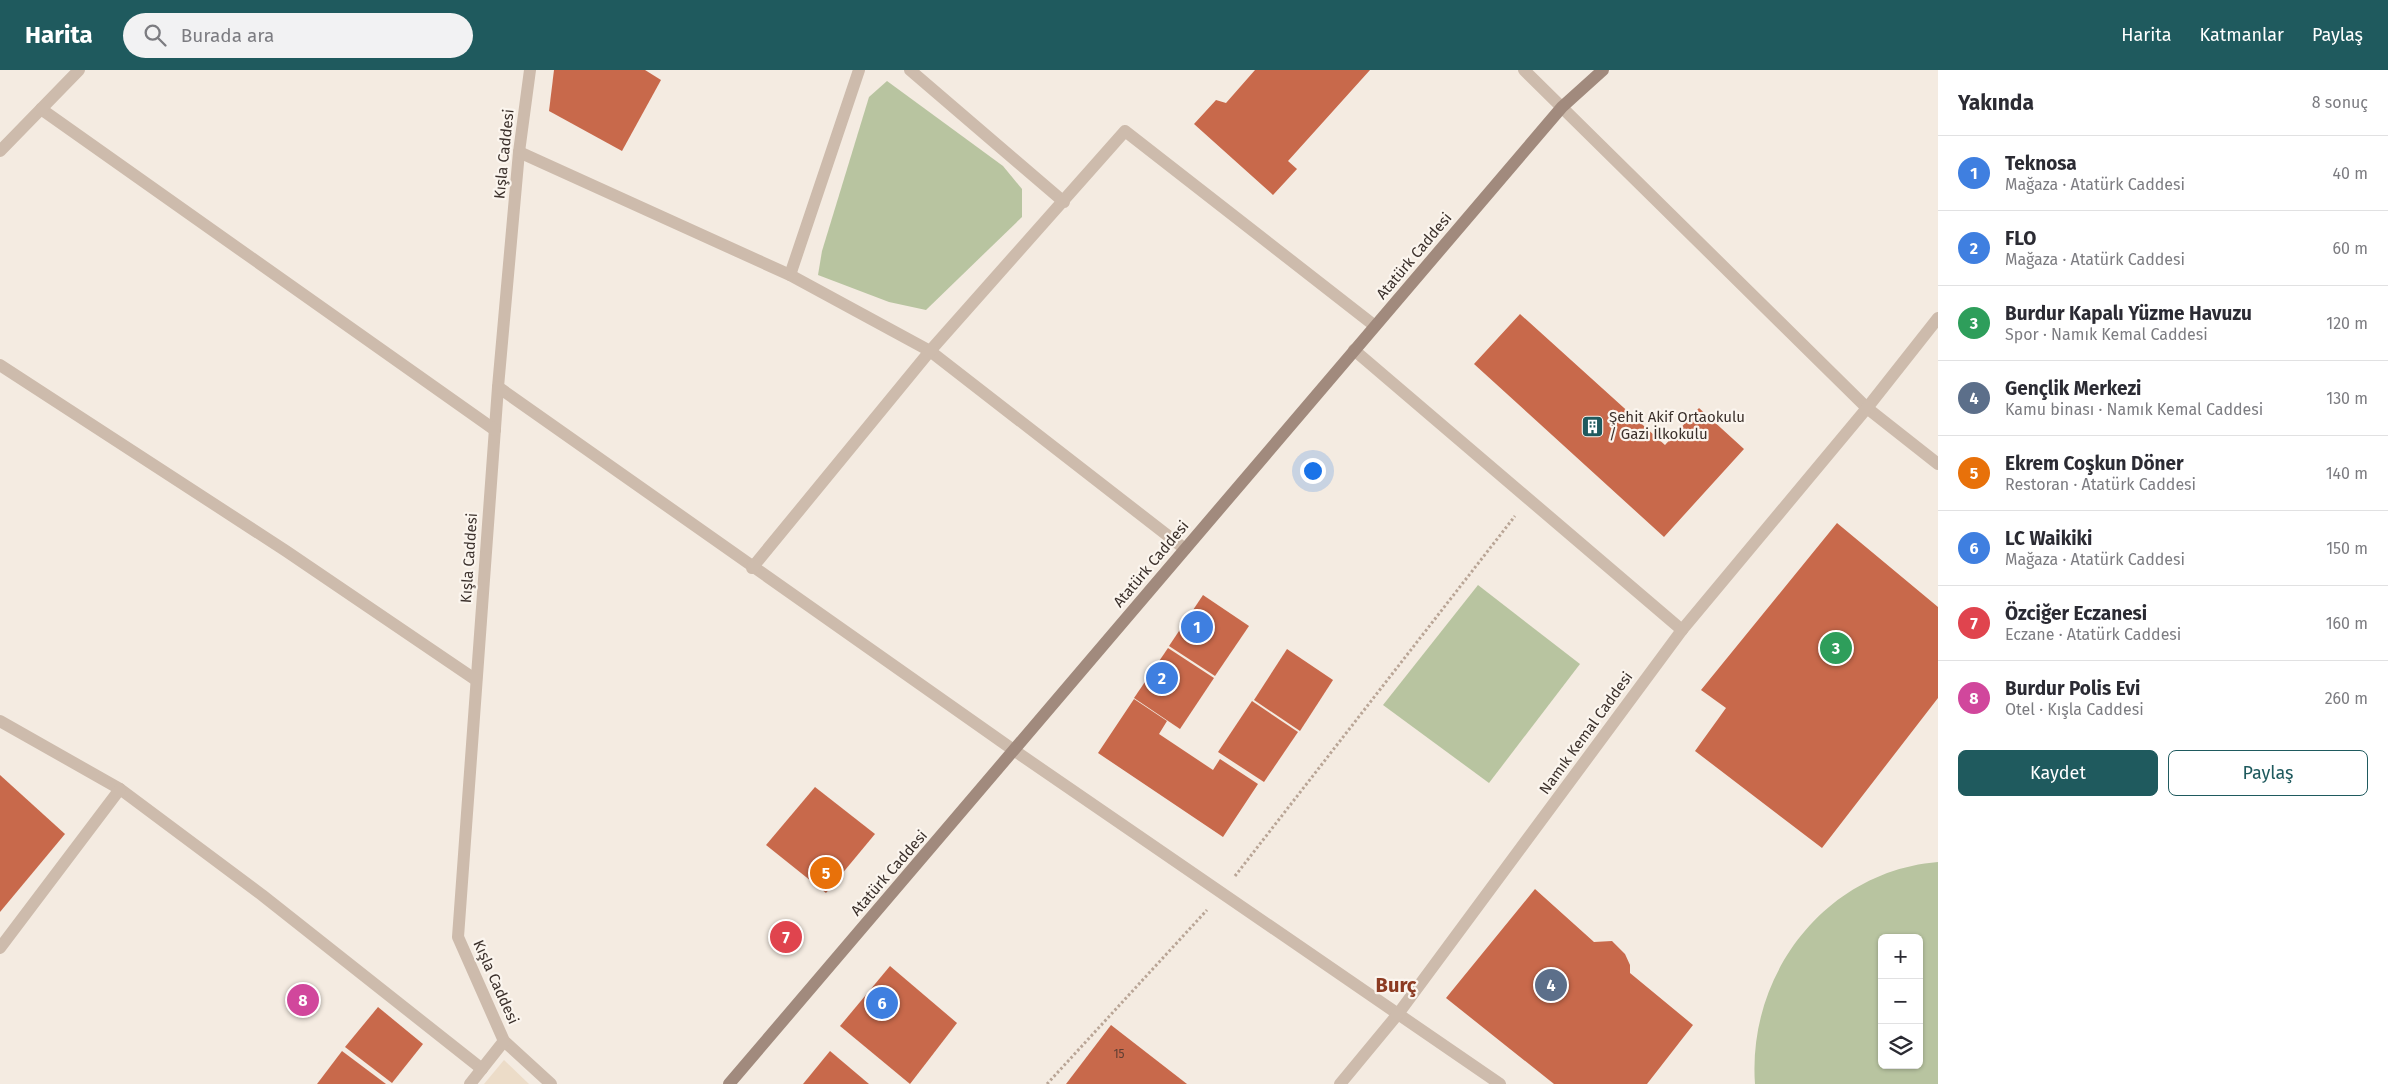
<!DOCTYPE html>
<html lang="tr">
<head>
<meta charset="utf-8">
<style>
	:root { --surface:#fff; --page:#f2f2f3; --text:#2b2b33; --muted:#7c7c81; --line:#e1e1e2; --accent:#1f5a5e }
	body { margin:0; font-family:"Fira Sans",sans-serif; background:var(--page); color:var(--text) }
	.controls { position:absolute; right:15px; bottom:15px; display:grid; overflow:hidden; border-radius:8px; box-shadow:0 1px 4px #0004 }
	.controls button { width:45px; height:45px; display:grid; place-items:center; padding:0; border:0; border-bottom:1px solid var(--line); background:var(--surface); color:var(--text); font:25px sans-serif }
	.you { position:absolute; left:1312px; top:400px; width:18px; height:18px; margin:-12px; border:4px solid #fff; border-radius:50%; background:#1a73e8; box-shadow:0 0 0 8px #1a73e833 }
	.badge { display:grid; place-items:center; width:32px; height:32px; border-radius:50%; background:var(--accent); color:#fff; font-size:16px; font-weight:700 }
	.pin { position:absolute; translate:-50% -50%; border:2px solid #fff; box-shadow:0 1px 5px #0006 }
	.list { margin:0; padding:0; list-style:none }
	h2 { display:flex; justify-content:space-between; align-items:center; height:65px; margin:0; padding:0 20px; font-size:21px }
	h2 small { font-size:16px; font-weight:400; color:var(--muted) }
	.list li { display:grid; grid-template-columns:32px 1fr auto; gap:15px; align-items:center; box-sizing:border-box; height:75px; padding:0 20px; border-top:1px solid var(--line) }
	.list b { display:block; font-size:19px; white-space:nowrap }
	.list p { margin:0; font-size:16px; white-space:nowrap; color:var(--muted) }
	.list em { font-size:16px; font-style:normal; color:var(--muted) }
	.actions { display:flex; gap:10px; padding:15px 20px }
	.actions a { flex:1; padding:11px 0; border:1px solid var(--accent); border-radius:8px; text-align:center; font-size:18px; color:var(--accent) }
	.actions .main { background:var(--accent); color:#fff }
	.icon { flex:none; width:28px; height:28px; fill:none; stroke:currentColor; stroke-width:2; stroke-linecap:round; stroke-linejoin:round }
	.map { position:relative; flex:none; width:1938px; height:1014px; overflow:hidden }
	header { display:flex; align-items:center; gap:30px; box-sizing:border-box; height:70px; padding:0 25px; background:var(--accent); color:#fff }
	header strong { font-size:24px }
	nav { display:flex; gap:28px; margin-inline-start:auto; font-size:18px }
	.search { width:350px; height:45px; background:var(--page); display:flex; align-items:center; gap:12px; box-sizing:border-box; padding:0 18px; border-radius:28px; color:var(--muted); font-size:19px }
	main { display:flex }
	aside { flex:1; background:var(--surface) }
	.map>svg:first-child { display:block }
	.green { fill:#b8c4a0; fill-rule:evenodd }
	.plaza { fill:#ecdcc8 }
	.building { fill:#c8694b }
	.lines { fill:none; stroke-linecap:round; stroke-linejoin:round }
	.path { stroke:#b9a596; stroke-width:3; stroke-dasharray:2.5 2.5; stroke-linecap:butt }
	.street { stroke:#cdbbac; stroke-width:12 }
	.secondary { stroke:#a18a7d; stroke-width:12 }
	.labels { text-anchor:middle; stroke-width:4.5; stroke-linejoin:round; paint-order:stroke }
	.number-label { font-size:12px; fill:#5e3e33 }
	.street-label { font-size:15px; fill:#3b302b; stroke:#fbf5ee }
	.poi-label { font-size:15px; fill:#3b302b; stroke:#fbf5ee; text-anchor:start }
	.district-label { font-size:20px; font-weight:bold; fill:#8c3b22; stroke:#fbf5ee }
</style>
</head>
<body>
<header>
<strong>Harita</strong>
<div class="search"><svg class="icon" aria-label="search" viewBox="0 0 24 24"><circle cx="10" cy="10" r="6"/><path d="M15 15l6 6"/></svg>Burada ara</div>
<nav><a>Harita</a><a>Katmanlar</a><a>Paylaş</a></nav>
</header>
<main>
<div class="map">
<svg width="1938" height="1014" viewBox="0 0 1938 1014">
	<rect width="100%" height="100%" fill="#f4ebe1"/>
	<g class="green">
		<polygon points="887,11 1003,96 1022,119 1022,147 926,240 889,232 818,205 822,181 869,27"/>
		<polygon points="1478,515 1580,594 1489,713 1383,635"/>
		<path d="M 1938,792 L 1938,1014 L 1755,1014 C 1747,904 1826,801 1938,792 ZM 1882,868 L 1919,868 L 1919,995 L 1882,995 Z"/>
	</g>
	<polygon class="plaza" points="504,990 529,1014 484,1014"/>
	<g class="building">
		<polygon points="554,0 645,0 661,10 622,81 549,41"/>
		<polygon points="1255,0 1370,0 1288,91 1297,99 1273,125 1194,54 1216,30 1226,33"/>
		<polygon points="1520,244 1665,375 1699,338 1744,379 1664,467 1474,294"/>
		<polygon points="1837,453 1938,537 1938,628 1822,778 1695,681 1726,638 1701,620"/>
		<polygon points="1203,525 1249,556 1215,606 1169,576"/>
		<polygon points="1168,578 1214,608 1180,659 1134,628"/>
		<polygon points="1287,579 1333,610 1300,661 1254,630"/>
		<polygon points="1134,629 1167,651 1159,664 1213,700 1220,689 1258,714 1223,767 1098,683"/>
		<polygon points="1252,631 1298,662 1264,712 1218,682"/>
		<polygon points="0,705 65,764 0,842"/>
		<polygon points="815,717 875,764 826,823 766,775"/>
		<polygon points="1535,819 1594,872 1612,871 1625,884 1630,895 1630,903 1693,955 1647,1014 1554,1014 1446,928"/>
		<polygon points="890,896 957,953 910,1014 840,956"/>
		<polygon points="378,937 423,974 392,1013 345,977"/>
		<polygon points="1111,955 1187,1014 1066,1014"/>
		<polygon points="342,981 386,1014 317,1014"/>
		<polygon points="830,981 869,1014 803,1014"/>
	</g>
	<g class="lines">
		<g class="path">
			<polyline points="1235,806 1515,446"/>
			<polyline points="1047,1014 1207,840"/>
		</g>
		<g class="street">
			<polyline points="530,0 519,82 498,317 458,867 504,971 551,1014"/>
			<polyline points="910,0 1064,132"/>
			<polyline points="1524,0 1867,338 1938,394"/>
			<polyline points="41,39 495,360"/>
			<polyline points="0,81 79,0"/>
			<polyline points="519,82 790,205 930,281 1185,479"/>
			<polyline points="790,205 859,0"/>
			<polyline points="1354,280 1682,560"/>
			<polyline points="0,295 286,481 476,610"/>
			<polyline points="498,317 1015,681 1500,1014"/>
			<polyline points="752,498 930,281 1125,61 1375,256"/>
			<polyline points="0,651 120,719 262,825 482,999"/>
			<polyline points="0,878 120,719"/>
			<polyline points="470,1014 504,971"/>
			<polyline points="1340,1014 1398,944 1682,560 1867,338 1938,248"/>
		</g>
		<polyline class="secondary" points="729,1014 1562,37 1603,0"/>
	</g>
	<defs>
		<symbol id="building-square" viewBox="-11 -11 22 22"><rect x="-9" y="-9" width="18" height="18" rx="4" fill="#1f5a5e" stroke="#fbf5ee"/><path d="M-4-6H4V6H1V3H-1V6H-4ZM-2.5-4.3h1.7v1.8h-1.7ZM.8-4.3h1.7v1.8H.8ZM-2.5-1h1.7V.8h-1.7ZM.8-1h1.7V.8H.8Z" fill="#fff"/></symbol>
	</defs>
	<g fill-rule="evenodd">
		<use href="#building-square" x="1580" y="344" width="25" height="25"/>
	</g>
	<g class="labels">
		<g class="number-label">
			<text x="1119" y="988">15</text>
		</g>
		<g class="street-label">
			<text transform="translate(504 84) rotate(-84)" y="5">Kışla Caddesi</text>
			<text transform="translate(1414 186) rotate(-50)" y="5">Atatürk Caddesi</text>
			<text transform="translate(469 488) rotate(-86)" y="5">Kışla Caddesi</text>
			<text transform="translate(1151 494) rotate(-50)" y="5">Atatürk Caddesi</text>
			<text transform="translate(1586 663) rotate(-54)" y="5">Namık Kemal Caddesi</text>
			<text transform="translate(889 803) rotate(-49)" y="5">Atatürk Caddesi</text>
			<text transform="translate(496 912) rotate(66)" y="5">Kışla Caddesi</text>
		</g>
		<g class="poi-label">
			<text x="1609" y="352">Şehit Akif Ortaokulu<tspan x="1609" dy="17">/ Gazi İlkokulu</tspan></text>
		</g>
		<g class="district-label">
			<text x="1396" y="922">Burç</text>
		</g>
	</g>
</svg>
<div class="controls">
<button>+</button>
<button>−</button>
<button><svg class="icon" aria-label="layers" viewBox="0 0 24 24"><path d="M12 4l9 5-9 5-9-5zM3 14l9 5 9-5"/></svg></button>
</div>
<div class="you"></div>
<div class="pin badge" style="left:1197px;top:557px;background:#3f7fe0">1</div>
<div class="pin badge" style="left:1162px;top:608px;background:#3f7fe0">2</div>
<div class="pin badge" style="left:1836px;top:578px;background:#2e9e5b">3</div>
<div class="pin badge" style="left:1551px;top:915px;background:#5c6f8a">4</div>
<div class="pin badge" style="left:826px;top:803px;background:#e8710a">5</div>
<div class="pin badge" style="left:882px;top:933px;background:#3f7fe0">6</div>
<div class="pin badge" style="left:786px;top:867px;background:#e0444e">7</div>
<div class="pin badge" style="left:303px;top:930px;background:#d1479c">8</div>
</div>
<aside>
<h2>Yakında<small>8 sonuç</small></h2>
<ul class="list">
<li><span class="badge" style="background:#3f7fe0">1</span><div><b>Teknosa</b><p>Mağaza · Atatürk Caddesi</p></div><em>40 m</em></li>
<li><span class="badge" style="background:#3f7fe0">2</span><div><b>FLO</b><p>Mağaza · Atatürk Caddesi</p></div><em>60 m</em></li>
<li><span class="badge" style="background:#2e9e5b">3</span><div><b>Burdur Kapalı Yüzme Havuzu</b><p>Spor · Namık Kemal Caddesi</p></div><em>120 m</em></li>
<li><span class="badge" style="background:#5c6f8a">4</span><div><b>Gençlik Merkezi</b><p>Kamu binası · Namık Kemal Caddesi</p></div><em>130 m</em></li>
<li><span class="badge" style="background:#e8710a">5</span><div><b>Ekrem Coşkun Döner</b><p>Restoran · Atatürk Caddesi</p></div><em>140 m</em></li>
<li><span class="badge" style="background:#3f7fe0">6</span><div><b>LC Waikiki</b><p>Mağaza · Atatürk Caddesi</p></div><em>150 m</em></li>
<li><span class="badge" style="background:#e0444e">7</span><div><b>Özciğer Eczanesi</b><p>Eczane · Atatürk Caddesi</p></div><em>160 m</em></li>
<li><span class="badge" style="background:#d1479c">8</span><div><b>Burdur Polis Evi</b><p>Otel · Kışla Caddesi</p></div><em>260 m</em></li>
</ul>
<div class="actions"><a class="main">Kaydet</a><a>Paylaş</a></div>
</aside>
</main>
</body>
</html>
